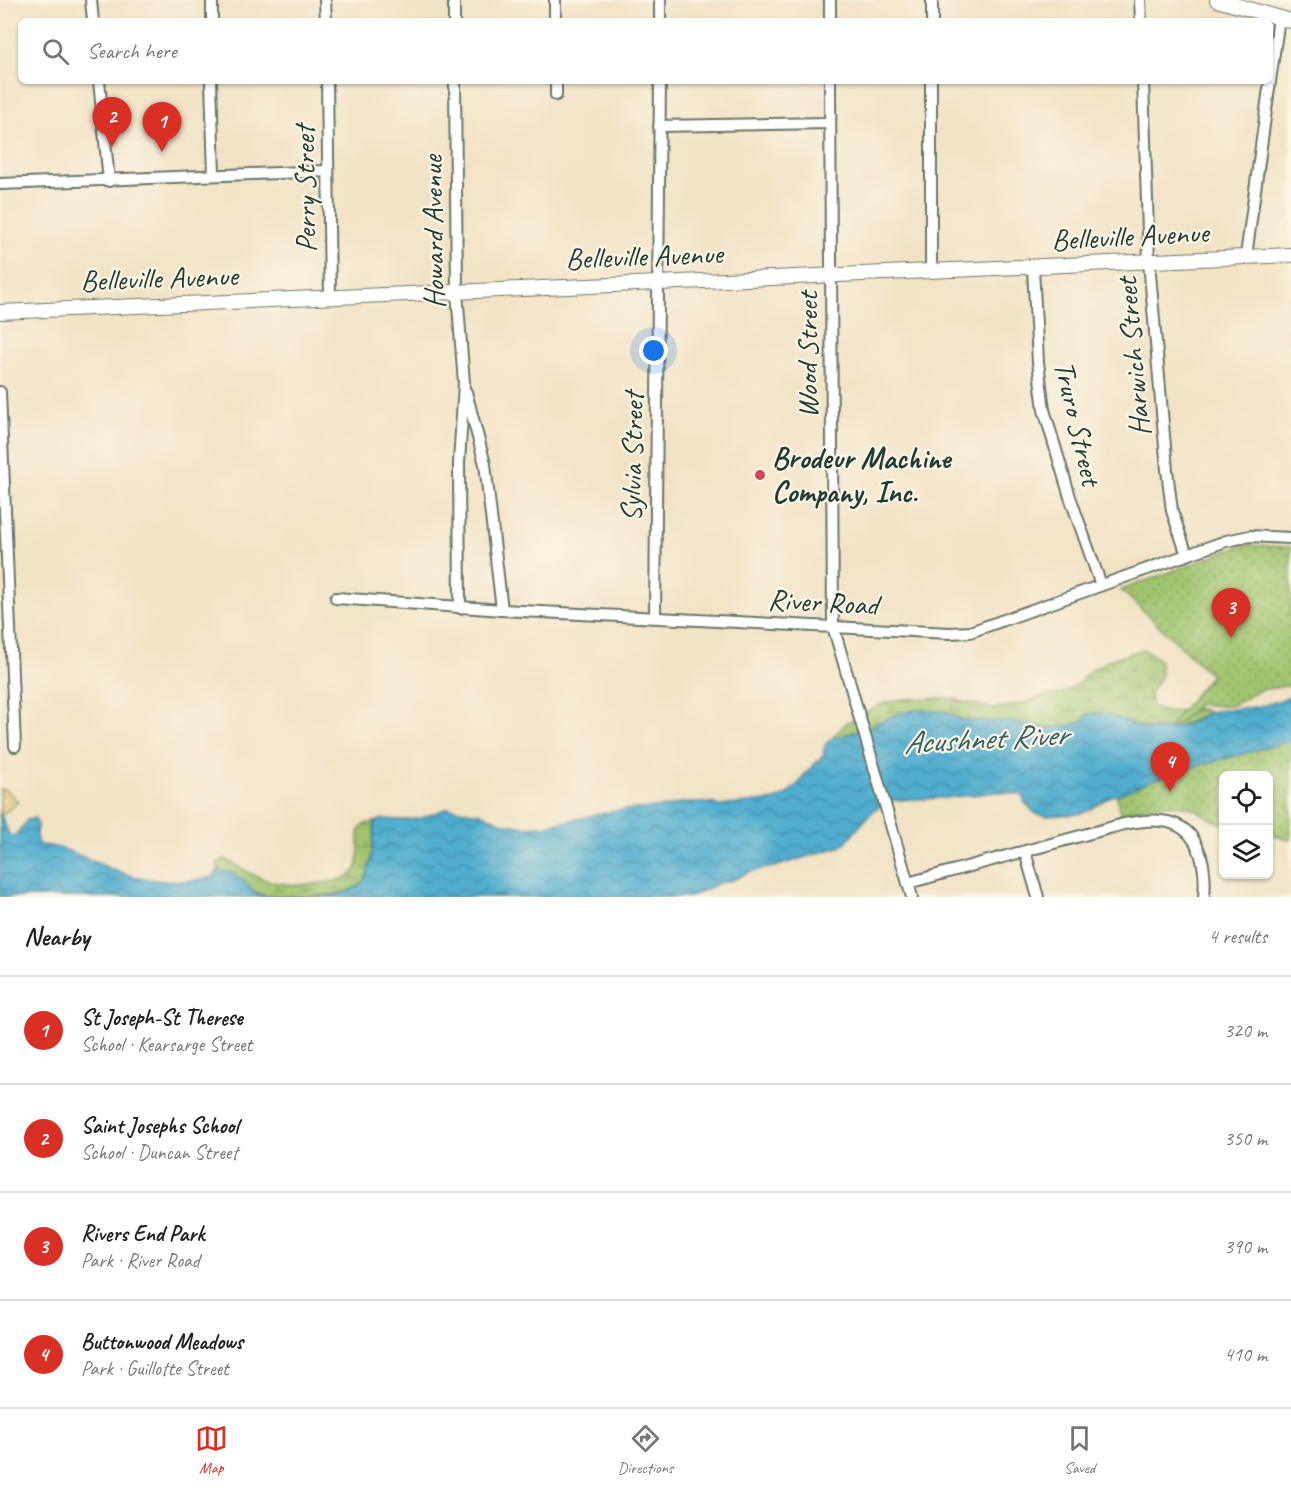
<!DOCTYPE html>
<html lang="en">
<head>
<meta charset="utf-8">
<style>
	:root { --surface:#fff; --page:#f6f6f6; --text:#222; --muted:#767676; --line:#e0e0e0; --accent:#d93025 }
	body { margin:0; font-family:Caveat,sans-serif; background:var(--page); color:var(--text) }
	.controls { position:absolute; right:18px; bottom:18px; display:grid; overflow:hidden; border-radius:9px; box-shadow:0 2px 4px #0004 }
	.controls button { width:54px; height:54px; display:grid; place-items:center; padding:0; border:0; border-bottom:2px solid var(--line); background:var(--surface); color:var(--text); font:30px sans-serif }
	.you { position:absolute; left:654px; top:351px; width:21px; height:21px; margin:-15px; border:4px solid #fff; border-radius:50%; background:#1a73e8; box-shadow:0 0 0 9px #1a73e833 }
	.badge { display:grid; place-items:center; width:39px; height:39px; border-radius:50%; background:var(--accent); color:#fff; font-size:20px; font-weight:700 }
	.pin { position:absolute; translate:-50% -50px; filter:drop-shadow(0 2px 3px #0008) }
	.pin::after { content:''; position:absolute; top:32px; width:21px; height:18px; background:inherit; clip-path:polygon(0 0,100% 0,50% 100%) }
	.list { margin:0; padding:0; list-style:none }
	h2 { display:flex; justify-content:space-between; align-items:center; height:78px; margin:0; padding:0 24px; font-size:26px }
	h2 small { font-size:20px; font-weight:400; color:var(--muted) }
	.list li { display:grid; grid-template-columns:39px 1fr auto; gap:18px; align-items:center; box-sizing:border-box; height:108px; padding:0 24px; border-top:2px solid var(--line) }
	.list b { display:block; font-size:22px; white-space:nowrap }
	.list p { margin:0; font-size:20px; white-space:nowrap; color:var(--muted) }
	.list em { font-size:20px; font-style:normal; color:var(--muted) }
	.icon { flex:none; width:33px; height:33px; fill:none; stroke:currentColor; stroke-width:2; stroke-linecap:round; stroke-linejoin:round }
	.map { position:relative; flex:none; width:1291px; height:897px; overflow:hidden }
	.search { position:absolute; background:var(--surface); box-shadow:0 2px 4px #0004; left:18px; right:18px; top:18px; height:66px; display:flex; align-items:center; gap:15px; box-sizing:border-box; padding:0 21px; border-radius:9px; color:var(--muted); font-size:22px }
	.sheet { height:510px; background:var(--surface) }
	nav { display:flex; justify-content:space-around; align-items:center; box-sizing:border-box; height:84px; border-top:2px solid var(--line); background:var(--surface); font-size:16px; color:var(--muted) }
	nav a { display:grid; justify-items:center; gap:3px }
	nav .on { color:var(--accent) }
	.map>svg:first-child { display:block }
	.wetland { fill:url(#wetland-marsh); stroke:#608051; stroke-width:1.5 }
	.sand { fill:url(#sand-dots); stroke:#868c69; stroke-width:1.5 }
	.park { fill:url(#park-dots); stroke:#608051; stroke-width:1.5 }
	.water { fill:url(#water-waves); stroke:#387682; stroke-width:1.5 }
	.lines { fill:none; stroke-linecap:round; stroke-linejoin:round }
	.minor-casing { stroke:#697767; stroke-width:14 }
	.major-casing { stroke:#697767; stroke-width:16 }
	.minor { stroke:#fff; stroke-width:10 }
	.major { stroke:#fff; stroke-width:14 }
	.poi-dot { fill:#d1495b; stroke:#fcf5e5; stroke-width:2 }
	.labels { text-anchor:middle; stroke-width:4.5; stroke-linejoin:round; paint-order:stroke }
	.street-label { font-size:30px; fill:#1f3d34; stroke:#fcf5e5 }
	.poi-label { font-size:30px; font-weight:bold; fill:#1f3d34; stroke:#fcf5e5; text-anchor:start }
	.water-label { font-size:32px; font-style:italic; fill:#2e5f62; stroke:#fcf5e5 }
</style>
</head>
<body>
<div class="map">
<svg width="1291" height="897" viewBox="0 0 1291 897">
	<defs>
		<pattern id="wetland-marsh" width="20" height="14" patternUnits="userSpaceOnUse" patternTransform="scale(1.5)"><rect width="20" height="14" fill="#a0c46e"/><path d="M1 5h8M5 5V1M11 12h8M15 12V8" fill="none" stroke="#82a05b"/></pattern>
		<pattern id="sand-dots" width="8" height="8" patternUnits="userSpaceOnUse" patternTransform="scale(1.5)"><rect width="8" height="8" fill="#eeda9e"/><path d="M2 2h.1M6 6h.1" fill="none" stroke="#ccbc89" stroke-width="1.8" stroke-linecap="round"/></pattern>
		<pattern id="park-dots" width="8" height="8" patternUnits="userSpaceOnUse" patternTransform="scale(1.5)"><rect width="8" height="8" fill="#a0c46e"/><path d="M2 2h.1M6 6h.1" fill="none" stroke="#82a05b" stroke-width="1.8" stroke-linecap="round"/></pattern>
		<pattern id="water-waves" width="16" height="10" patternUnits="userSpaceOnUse" patternTransform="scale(1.5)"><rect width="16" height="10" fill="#51aecf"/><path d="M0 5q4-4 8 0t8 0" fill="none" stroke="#438fa9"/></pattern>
	</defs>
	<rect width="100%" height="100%" fill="#fcf5e5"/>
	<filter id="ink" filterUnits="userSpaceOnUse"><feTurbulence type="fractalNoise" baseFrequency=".0167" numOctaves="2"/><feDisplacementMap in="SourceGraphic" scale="12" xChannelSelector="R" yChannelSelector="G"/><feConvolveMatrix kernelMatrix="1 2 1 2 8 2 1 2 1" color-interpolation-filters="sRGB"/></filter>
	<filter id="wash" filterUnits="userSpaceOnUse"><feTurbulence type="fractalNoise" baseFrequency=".008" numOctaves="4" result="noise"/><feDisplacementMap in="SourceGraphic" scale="24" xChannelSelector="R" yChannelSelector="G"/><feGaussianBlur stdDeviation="1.35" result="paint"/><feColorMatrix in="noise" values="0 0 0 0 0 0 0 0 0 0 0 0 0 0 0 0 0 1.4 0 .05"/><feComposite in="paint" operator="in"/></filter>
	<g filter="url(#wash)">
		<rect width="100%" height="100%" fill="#f2e3c6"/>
		<g class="wetland">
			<path d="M 1143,649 L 1154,655 L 1160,661 L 1161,675 L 1150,693 L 1152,706 C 1169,720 1191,702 1208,712 C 1172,734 1147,733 1110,714 L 1072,725 L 1045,728 L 1016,722 L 965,721 L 944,711 L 899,713 L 877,724 L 839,737 L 835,735 L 847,722 L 862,714 L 882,704 L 902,699 L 948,698 L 994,709 L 1026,702 L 1043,696 L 1060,694 L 1077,685 L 1089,671 L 1109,660 Z"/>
			<path d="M 375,822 C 373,838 374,862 367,877 C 354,897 312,897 289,897 C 281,896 273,897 265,896 C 245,891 246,871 218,871 L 218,863 L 224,859 C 242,867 259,881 279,883 C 297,886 349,886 357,867 C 359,862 359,837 359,830 L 365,824 Z"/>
		</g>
		<polygon class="sand" points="0,789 6,790 18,802 2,814 0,813"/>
		<g class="park">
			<polygon points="1243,545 1291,547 1291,685 1260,690 1233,705 1222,706 1199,704 1182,720 1168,728 1211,675 1121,590"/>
			<path d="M 1291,733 L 1291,840 L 1269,835 L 1268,776 L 1224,776 L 1223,824 C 1210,821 1205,814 1194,809 C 1168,800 1146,807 1120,815 L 1115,781 Z"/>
		</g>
		<g class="water">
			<path d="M 1291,696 L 1291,739 L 1288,742 L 1189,768 L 1150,781 L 1118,795 L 1111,796 L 1091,809 L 1079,814 L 1047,816 L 1036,814 L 1024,802 L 1024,798 L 1020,794 L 997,792 L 945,798 L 896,800 L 888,802 L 875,809 L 842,846 L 774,867 L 749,872 L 733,880 L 719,883 L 690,897 L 314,897 C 375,895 369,873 375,822 L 383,819 L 404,820 L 421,818 L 448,808 L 481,813 L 503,823 L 524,827 L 544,826 L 612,811 L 666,807 L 681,803 L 712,803 L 719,806 L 775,800 L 787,794 L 801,781 L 803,776 L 823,756 L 825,745 L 835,735 L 839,737 L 877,724 L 899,713 L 917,710 L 944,711 L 965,721 L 1016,722 L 1045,728 L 1072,725 L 1083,721 L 1088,714 C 1115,709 1129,729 1154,730 C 1167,730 1183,726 1194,721 C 1200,718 1204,713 1210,712 C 1227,707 1244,710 1260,706 C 1270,704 1281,700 1291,696 Z"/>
			<path d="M 0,813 L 10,836 C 19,836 22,827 27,820 L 35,818 L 38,825 L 36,832 L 37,842 L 40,845 C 63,846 81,856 102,865 C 137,881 176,885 213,877 L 217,871 C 246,871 242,887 262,895 C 273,897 289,897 301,897 L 0,897 Z"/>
		</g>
	</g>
	<g filter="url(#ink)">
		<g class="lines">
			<defs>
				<g id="minor">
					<polyline points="91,0 93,21"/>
					<polyline points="325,0 326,21"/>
					<polyline points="454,0 454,21"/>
					<polyline points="555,0 555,21"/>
					<polyline points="1140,0 1141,21"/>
					<polyline points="212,21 212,0"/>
					<polyline points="660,21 660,0"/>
					<polyline points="830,21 830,0"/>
					<polyline points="932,21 932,0"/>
					<polyline points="99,81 109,181"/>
					<polyline points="211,81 214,175"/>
					<polyline points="327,81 330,297"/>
					<polyline points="455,81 457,292 464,383 459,463 460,608"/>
					<polyline points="556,81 556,95"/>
					<polyline points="830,81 833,626 912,897"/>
					<polyline points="1143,81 1149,262 1167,470 1172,511 1187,555"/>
					<polyline points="1270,81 1279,18"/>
					<polyline points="659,126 830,123"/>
					<polyline points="0,184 328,171"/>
					<polyline points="1246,256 1270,81"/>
					<polyline points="1033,268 1038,362 1044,410 1070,497 1101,585"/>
					<polyline points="931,270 931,81"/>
					<polyline points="0,392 15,746"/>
					<polyline points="466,392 485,464 502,610"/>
					<polyline points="336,598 502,610 950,633 970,632 1226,541 1250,536 1291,538"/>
					<polyline points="655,617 660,81"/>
					<polyline points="1025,852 1038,897"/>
					<path d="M 908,883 L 1124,824 C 1136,822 1149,819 1161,821 C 1200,824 1207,866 1204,897"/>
				</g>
				<g id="major">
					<polyline points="1217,0 1291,21"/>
					<polyline points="0,312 1291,255"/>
				</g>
			</defs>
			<use href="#minor" class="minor-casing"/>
			<use href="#major" class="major-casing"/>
			<use href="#minor" class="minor"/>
			<use href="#major" class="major"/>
		</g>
	</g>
	<circle class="poi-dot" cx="760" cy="475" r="6"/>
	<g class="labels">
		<g class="street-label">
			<text transform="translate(305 189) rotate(-91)" y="10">Perry Street</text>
			<text transform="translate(433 232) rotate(-91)" y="10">Howard Avenue</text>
			<text transform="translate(1130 236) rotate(-3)" y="10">Belleville Avenue</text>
			<text transform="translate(644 256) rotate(-2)" y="10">Belleville Avenue</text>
			<text transform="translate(159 278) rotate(-2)" y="10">Belleville Avenue</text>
			<text transform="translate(807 355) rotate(-90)" y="10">Wood Street</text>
			<text transform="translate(1133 357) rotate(-95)" y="10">Harwich Street</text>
			<text transform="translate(1078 423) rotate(77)" y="10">Truro Street</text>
			<text transform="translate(632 457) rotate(-89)" y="10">Sylvia Street</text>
			<text transform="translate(823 602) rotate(3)" y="10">River Road</text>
		</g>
		<g class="poi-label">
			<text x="772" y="468">Brodeur Machine<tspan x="772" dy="34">Company, Inc.</tspan></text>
		</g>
		<g class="water-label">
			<text transform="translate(985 738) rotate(-3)" y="11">Acushnet River</text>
		</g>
	</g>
</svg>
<div class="controls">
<button><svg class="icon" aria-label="locate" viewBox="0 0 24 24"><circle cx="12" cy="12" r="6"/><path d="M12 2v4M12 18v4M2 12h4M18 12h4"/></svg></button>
<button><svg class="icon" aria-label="layers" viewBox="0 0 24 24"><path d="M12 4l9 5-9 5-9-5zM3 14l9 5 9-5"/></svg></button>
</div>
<div class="you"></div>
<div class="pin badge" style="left:162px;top:152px">1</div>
<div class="pin badge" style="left:112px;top:147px">2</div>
<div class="pin badge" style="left:1231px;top:638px">3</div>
<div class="pin badge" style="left:1170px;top:792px">4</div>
<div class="search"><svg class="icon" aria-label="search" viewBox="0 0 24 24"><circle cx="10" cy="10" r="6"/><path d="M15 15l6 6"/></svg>Search here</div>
</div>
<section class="sheet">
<h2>Nearby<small>4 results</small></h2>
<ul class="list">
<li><span class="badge">1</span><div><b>St Joseph-St Therese</b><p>School · Kearsarge Street</p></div><em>320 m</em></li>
<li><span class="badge">2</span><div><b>Saint Josephs School</b><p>School · Duncan Street</p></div><em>350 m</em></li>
<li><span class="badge">3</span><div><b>Rivers End Park</b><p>Park · River Road</p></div><em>390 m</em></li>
<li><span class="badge">4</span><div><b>Buttonwood Meadows</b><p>Park · Guillotte Street</p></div><em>410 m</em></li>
</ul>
</section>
<nav>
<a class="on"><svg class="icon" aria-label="map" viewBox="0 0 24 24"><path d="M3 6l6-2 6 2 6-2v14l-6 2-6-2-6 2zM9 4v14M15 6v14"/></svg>Map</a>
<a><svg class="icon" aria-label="directions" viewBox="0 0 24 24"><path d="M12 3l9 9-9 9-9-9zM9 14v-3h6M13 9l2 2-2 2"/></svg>Directions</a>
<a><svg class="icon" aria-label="saved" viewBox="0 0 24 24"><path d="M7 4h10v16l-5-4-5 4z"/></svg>Saved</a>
</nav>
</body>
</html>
